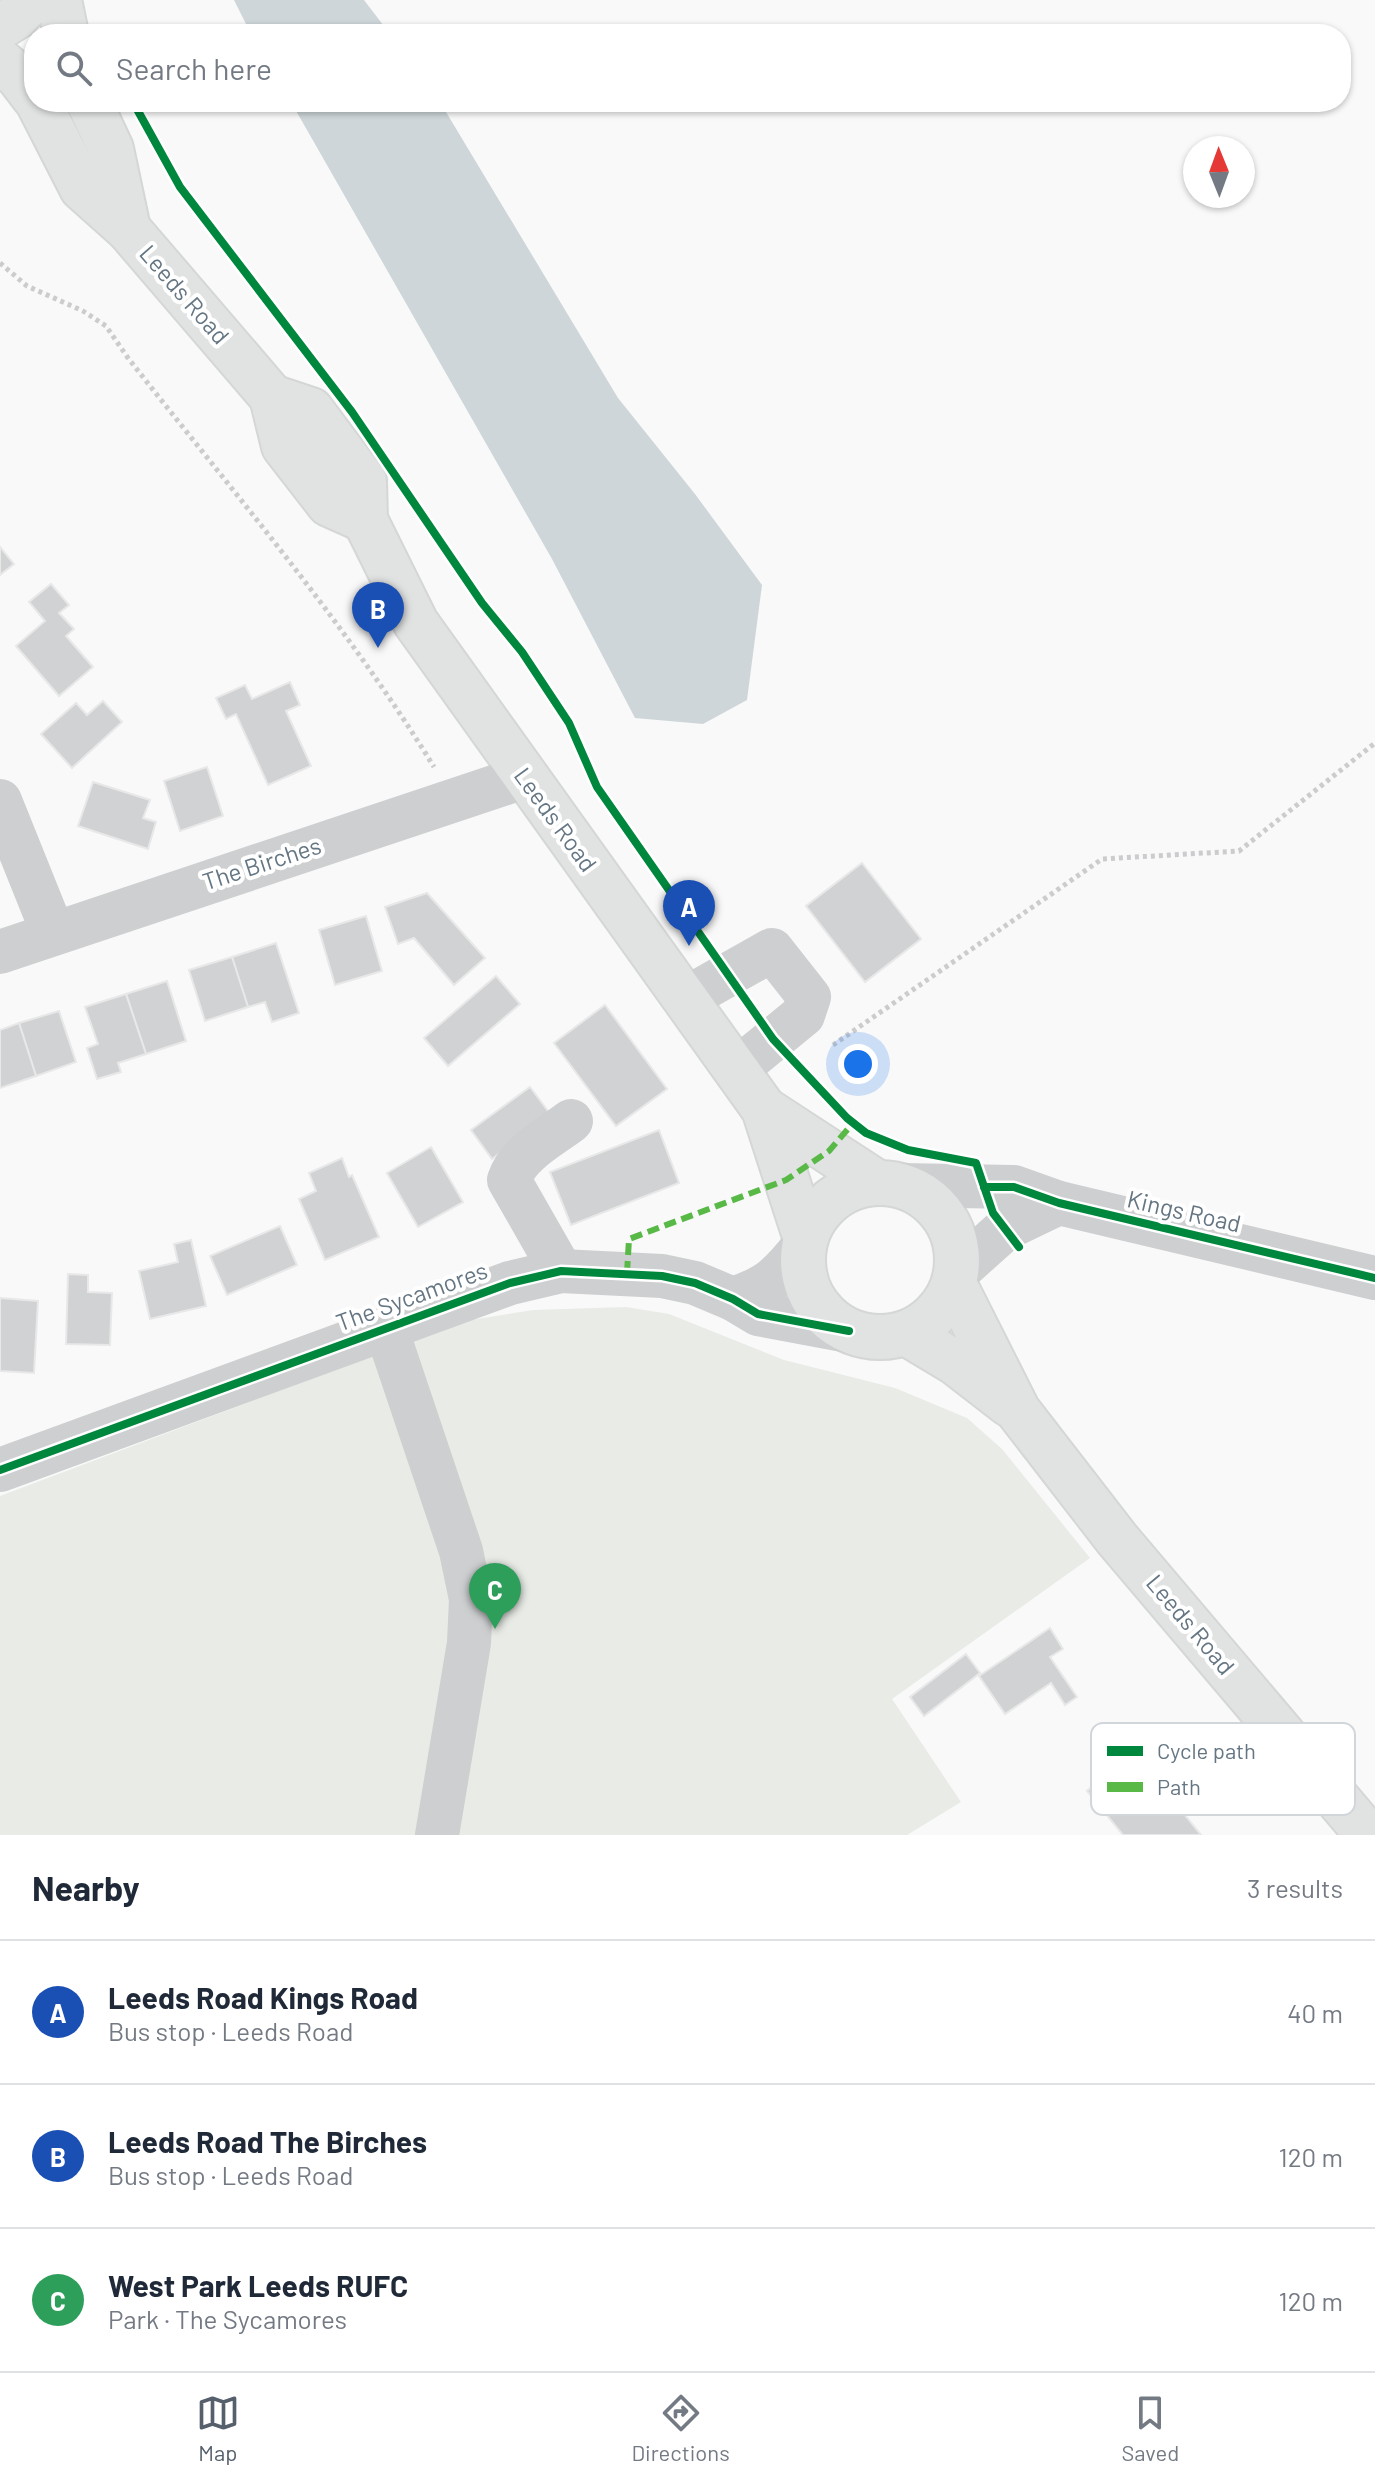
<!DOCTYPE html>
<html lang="en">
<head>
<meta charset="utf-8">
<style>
	:root { --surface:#fff; --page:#f2f2f3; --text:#1f2937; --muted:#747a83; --line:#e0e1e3; --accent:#56606c }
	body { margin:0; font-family:Barlow,sans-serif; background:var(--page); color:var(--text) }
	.compass { position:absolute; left:1183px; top:136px; width:72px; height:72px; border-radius:50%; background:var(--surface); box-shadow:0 2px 6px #0004; rotate:359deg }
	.you { position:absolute; left:858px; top:1064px; width:28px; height:28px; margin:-20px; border:6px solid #fff; border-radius:50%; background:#1a73e8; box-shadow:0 0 0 12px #1a73e833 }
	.badge { display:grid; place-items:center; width:52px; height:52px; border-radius:50%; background:var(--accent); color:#fff; font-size:26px; font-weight:700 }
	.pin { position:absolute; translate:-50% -66px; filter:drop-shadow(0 2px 4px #0008) }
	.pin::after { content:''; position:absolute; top:42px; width:28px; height:24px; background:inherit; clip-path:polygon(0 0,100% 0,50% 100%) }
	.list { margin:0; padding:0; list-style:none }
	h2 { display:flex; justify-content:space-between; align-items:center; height:104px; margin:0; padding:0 32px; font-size:34px }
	h2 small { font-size:26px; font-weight:400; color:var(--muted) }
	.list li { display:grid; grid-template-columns:52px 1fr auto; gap:24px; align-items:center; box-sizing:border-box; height:144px; padding:0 32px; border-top:2px solid var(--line) }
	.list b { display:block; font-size:30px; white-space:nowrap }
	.list p { margin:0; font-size:26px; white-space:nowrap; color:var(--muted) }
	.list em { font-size:26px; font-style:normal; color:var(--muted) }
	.icon { flex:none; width:44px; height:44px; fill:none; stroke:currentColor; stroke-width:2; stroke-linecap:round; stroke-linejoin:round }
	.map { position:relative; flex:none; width:1375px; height:1835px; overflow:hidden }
	.search { position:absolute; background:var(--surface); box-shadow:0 2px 6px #0004; left:24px; right:24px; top:24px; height:88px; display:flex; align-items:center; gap:20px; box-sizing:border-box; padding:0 28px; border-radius:32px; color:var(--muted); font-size:30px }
	.sheet { height:536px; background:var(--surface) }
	nav { display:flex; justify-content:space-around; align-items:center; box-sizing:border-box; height:112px; border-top:2px solid var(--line); background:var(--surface); font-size:22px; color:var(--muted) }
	nav a { display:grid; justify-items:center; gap:4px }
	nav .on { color:var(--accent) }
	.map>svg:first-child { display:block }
	.green { fill:#e8ebe6 }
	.water { fill:#ced6d9 }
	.building { fill:#d0d2d3; stroke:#e8e8e8; stroke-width:2 }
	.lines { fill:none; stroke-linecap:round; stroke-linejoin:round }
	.highway-casing { stroke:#d5d6d6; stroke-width:48 }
	.path { stroke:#cbcccd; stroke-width:5; stroke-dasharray:4 4; stroke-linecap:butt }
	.minor { stroke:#cecfd0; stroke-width:44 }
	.highway { stroke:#e1e2e2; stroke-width:44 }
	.quiet { stroke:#58b947; stroke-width:6; stroke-dasharray:12 6; stroke-linecap:butt }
	.cycleway-casing { stroke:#fff; stroke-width:13 }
	.cycleway { stroke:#00873e; stroke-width:8 }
	.labels { text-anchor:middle; stroke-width:8; stroke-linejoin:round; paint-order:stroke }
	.street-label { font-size:24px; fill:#657683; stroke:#fff }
	.key { fill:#fff; stroke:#d1d6da; stroke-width:2 }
	.key-label { font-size:22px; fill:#657683 }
</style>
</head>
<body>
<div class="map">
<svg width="1375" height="1835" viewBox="0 0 1375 1835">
	<rect width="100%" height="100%" fill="#f9f9f9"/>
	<polygon class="green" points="626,1307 669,1314 784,1360 895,1388 967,1418 1002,1449 1090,1558 892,1699 961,1802 907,1835 0,1835 0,1496 464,1321 533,1310"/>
	<g class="water">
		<polygon points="234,0 364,0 390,34 251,34"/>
		<polygon points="291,102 440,102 618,398 695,494 762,585 747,700 703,724 635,718 552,559"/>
	</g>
	<g class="building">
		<polygon points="0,547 14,564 0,575"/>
		<polygon points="51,584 69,605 59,613 74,629 66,636 93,667 59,696 16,646 45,621 29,602"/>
		<polygon points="290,682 300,705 286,711 311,766 268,785 236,714 226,719 216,698 245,685 252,699"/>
		<polygon points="103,701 122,722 72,768 41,734 76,703 87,715"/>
		<polygon points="207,767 223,816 180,831 164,781"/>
		<polygon points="93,782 150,800 143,818 156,822 148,849 78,826"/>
		<polygon points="862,863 921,939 865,982 806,906"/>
		<polygon points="427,893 485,958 454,985 414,938 398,944 385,907"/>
		<polygon points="366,916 382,971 335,985 319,930"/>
		<polygon points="276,943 299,1013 272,1022 265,1002 248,1007 232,957"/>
		<polygon points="232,957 248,1007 205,1021 189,970"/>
		<polygon points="496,976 520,1004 448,1066 424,1038"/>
		<polygon points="167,981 186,1041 146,1054 126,994"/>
		<polygon points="126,994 146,1054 118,1063 121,1072 97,1079 87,1048 98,1044 85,1007"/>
		<polygon points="605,1005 667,1089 616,1126 554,1043"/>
		<polygon points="59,1011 76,1062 36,1076 19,1023"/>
		<polygon points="19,1023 36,1076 0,1088 0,1030"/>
		<polygon points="530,1087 551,1115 492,1159 471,1130"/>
		<polygon points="659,1130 679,1183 571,1225 550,1172"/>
		<polygon points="431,1147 463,1202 418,1227 387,1173"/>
		<polygon points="342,1158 349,1177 352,1175 379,1237 325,1260 299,1199 316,1191 309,1173"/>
		<polygon points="280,1226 297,1265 227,1295 210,1256"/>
		<polygon points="191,1240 206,1306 150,1319 139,1271 178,1262 174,1244"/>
		<polygon points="68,1274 88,1275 88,1292 112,1293 110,1345 66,1344"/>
		<polygon points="0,1298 38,1301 34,1373 0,1371"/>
		<polygon points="1050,1628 1063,1649 1050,1657 1077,1697 1065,1705 1051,1683 1005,1714 979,1676"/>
		<polygon points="966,1654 980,1673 924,1716 910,1697"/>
		<polygon points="1134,1752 1201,1835 1123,1835 1087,1791"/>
	</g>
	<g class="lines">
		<defs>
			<g id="highway">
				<polyline points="59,0 66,34"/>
				<polyline points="0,27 16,17 32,0"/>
				<polyline points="0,61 18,76 34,97"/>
				<polyline points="38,102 82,188 128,229 272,397 284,446 329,504 365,520"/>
				<polyline points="89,102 111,149 128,229"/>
				<polyline points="272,397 311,410 364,481 365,520 416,623 764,1109 805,1236"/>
				<polyline points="764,1109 876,1182"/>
				<circle cx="880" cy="1260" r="77"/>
				<polyline points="954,1284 1018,1411 1117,1539 1368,1835"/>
				<polyline points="906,1333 956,1363 1009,1404"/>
			</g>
		</defs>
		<use href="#highway" class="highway-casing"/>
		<g class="path">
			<path d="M 0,263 L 27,286 L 83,311 L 106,326 L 128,358 C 233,492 345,622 434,767"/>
			<polyline points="833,1045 1102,859 1239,851 1375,743"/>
		</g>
		<g class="minor">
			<polyline points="0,801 53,933"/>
			<polyline points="0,952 524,777"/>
			<polyline points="685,999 772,950 809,997 803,1015 736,1070"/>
			<polyline points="900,1185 1014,1187 1059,1203 1375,1278"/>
			<path d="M 561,1271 L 509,1180 C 518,1153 550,1137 571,1121"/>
			<polyline points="957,1272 1005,1229 1059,1203"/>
			<path d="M 733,1299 C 768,1287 779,1277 802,1248"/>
			<polyline points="386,1328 461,1551 471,1599 469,1643 437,1835"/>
			<polyline points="0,1470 510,1283 561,1271 662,1276 695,1283 733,1299 758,1314 849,1331"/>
		</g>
		<use href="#highway" class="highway"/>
		<polyline class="quiet" points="627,1273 629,1239 786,1180 829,1151 853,1123"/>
		<defs>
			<g id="cycleway">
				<polyline points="133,102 180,187 352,412 482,603 522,652 569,723 597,787 773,1039 847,1118 866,1133 908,1150 976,1163 993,1213 1019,1247"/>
				<polyline points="984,1187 1014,1187 1059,1203 1375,1278"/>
				<polyline points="0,1470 510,1283 561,1271 662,1276 695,1283 733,1299 758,1314 849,1331"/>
			</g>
		</defs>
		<use href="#cycleway" class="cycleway-casing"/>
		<use href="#cycleway" class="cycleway"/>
	</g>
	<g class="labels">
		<g class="street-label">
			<text transform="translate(184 295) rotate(49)" y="8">Leeds Road</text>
			<text transform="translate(555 820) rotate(54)" y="8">Leeds Road</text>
			<text transform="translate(262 864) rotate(-18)" y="8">The Birches</text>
			<text transform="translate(1184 1212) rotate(13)" y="8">Kings Road</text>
			<text transform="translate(412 1297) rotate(-20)" y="8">The Sycamores</text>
			<text transform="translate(1190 1625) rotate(50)" y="8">Leeds Road</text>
		</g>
	</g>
	<rect x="1091" y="1723" width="264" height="92" rx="12" class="key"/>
	<rect x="1107" y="1746" width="36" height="10" fill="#00873e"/>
	<rect x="1107" y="1782" width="36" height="10" fill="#58b947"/>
	<g class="key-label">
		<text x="1157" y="1759">Cycle path</text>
		<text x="1157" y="1795">Path</text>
	</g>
</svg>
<svg class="compass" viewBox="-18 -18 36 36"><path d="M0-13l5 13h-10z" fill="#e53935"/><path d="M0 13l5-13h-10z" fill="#747a83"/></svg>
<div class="you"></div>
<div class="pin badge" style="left:689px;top:946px;background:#1a4fb4">A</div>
<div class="pin badge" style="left:378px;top:648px;background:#1a4fb4">B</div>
<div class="pin badge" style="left:495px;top:1629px;background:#2e9e5b">C</div>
<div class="search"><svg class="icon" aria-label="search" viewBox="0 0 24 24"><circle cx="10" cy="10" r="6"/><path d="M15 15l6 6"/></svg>Search here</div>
</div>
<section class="sheet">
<h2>Nearby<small>3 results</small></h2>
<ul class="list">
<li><span class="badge" style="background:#1a4fb4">A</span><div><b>Leeds Road Kings Road</b><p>Bus stop · Leeds Road</p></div><em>40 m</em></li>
<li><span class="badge" style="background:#1a4fb4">B</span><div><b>Leeds Road The Birches</b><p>Bus stop · Leeds Road</p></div><em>120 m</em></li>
<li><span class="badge" style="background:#2e9e5b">C</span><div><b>West Park Leeds RUFC</b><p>Park · The Sycamores</p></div><em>120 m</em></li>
</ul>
</section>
<nav>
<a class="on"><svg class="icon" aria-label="map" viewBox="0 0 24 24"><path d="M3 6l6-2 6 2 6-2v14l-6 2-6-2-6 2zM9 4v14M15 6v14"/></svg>Map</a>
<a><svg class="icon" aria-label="directions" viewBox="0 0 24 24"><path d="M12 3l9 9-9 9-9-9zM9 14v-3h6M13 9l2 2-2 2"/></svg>Directions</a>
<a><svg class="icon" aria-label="saved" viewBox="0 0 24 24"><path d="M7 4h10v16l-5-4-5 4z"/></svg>Saved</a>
</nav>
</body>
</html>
